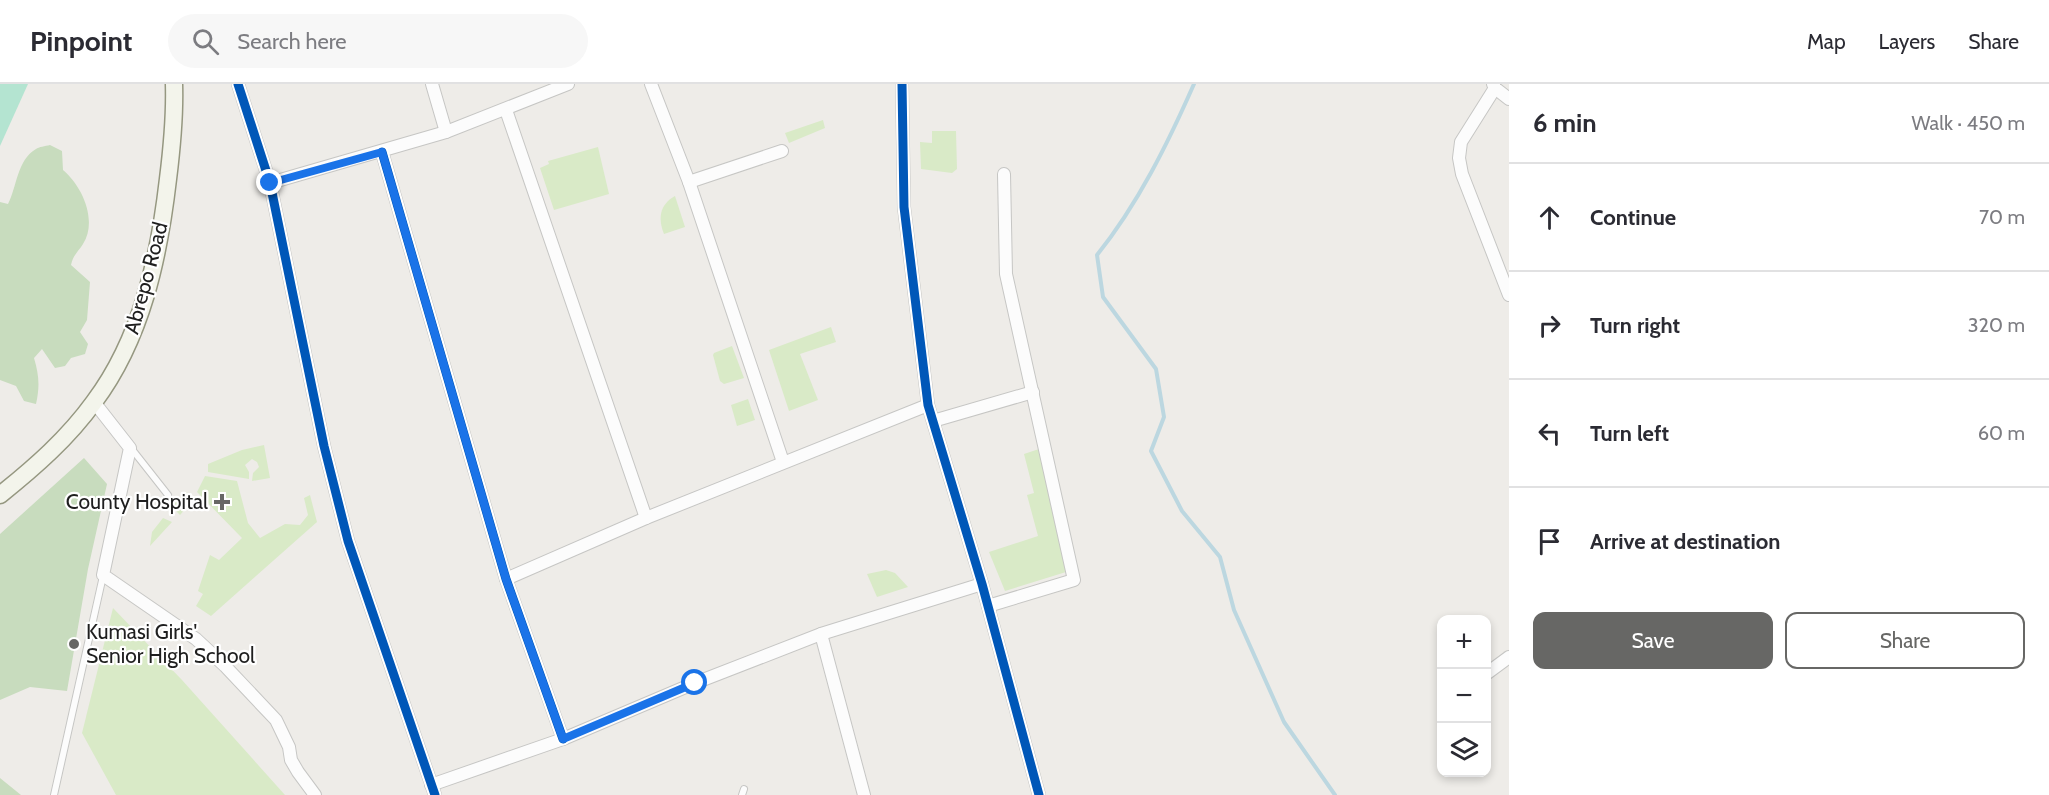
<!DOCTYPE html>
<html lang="en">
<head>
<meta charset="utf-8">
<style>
	:root { --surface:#fff; --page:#f7f7f7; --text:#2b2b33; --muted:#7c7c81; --line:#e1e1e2; --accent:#676765 }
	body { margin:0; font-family:Cabin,sans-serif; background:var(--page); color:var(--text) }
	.controls { position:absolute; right:18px; bottom:18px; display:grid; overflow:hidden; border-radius:12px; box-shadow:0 3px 9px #0003 }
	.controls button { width:54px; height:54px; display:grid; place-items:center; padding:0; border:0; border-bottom:2px solid var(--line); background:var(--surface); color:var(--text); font:30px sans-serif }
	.stop { position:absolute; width:18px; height:18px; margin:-14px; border:4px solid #1a73e8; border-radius:50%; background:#fff }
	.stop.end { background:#1a73e8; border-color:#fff; box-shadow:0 2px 6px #0008 }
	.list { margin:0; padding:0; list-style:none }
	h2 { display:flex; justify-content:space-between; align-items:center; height:78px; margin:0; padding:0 24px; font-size:26px }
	h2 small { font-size:20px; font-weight:400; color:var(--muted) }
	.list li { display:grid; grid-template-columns:39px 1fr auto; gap:18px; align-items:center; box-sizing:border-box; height:108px; padding:0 24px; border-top:2px solid var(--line) }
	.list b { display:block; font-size:22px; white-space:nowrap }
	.list em { font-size:20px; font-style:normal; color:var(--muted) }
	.actions { display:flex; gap:12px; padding:18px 24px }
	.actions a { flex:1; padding:14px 0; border:2px solid var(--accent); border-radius:12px; text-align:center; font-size:21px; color:var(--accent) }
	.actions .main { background:var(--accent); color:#fff }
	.icon { flex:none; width:33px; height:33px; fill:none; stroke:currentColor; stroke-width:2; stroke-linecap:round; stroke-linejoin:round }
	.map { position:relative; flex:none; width:1509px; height:711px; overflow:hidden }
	header { display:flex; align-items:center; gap:36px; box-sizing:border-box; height:84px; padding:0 30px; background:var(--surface); border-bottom:2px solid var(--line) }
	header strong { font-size:28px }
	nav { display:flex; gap:33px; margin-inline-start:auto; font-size:21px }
	.search { width:420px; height:54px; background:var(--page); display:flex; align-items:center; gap:15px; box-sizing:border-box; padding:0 21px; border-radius:33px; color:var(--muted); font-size:22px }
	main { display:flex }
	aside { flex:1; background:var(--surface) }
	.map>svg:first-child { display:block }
	.grass { fill:#d9eac7 }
	.forest { fill:#c8dcbe }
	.pitch { fill:#b4e4d1 }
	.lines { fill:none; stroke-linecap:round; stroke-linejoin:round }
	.stream { stroke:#bcd7e0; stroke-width:4 }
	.lane-casing { stroke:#c6c6c4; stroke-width:8 }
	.street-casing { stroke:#c6c6c4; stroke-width:14 }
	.secondary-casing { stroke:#959780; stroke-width:19 }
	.lane { stroke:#fcfcfc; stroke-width:6 }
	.street { stroke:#fcfcfc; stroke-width:12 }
	.secondary { stroke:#f3f4eb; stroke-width:16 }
	.cycleway-casing { stroke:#fff; stroke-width:13 }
	.cycleway { stroke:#0057b8; stroke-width:9 }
	.route { stroke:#1a73e8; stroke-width:8 }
	.poi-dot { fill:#676765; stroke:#fff; stroke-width:2 }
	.labels { text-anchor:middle; stroke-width:4.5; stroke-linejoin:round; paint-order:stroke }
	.street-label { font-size:21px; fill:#1f1f1f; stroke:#fff }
	.poi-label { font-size:21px; fill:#1f1f1f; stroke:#fff; text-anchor:end }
</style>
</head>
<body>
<header>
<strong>Pinpoint</strong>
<div class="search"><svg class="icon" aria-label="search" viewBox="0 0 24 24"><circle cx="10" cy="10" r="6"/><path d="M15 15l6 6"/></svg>Search here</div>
<nav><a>Map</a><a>Layers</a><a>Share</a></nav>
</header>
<main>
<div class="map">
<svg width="1509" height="711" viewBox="0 0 1509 711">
	<rect width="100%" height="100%" fill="#eeece8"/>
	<g class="grass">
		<polygon points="823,36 825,44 789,59 785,49"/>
		<polygon points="932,47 956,47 957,85 952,89 921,85 920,58 932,59"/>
		<polygon points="598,63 609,110 554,126 540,84 549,80 548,77"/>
		<path d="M 675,112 L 685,143 L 664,150 C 658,135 659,121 675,112 Z"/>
		<polygon points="831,243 836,258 800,270 818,316 789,327 769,266"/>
		<polygon points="732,262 744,294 724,300 720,297 713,271 714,269"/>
		<polygon points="748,315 755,336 737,342 731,321"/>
		<polygon points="264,361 270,394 252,397 253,389 259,383 257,378 252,375 245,381 249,388 249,395 208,388 208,380 242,366"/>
		<polygon points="1042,364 1066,488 1005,507 989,468 1038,452 1027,411 1034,409 1024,370"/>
		<polygon points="205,392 237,397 248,439 260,454 285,440 300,441 308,431 304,414 310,411 317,438 211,532 196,522 203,510 198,507 210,471 219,476 242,454 197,408"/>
		<polygon points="186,408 195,414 180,431 176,427 174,420"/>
		<polygon points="163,434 172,438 150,462 152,448"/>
		<polygon points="886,486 895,489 908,503 877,513 867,490"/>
		<polygon points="113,524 182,596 285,711 116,711 82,649"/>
	</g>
	<g class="forest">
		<path d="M 50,61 L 62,67 L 63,86 C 82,102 98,136 83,160 C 78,168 73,171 71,181 L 90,198 L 87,236 L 80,248 L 88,260 L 85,270 L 71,274 L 65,282 L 55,284 L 42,265 L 34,274 C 39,291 40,302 36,320 L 24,317 L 16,302 L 0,296 L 0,118 L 8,120 C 17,103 17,76 36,65 C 39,63 45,62 50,61 Z"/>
		<polygon points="84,374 107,400 88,485 67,607 30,603 0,616 0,450"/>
		<polygon points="0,694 21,711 0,711"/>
	</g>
	<polygon class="pitch" points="0,0 28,0 0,62"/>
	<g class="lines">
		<path class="stream" d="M 1194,0 C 1168,59 1138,120 1097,171 L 1103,213 L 1156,285 L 1164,333 L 1151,367 L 1182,427 L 1220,473 L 1234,526 L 1284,638 L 1335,711"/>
		<defs>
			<g id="lane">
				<polyline points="131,364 168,411"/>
				<polyline points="54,711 103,492"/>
				<polyline points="742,711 744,705"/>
			</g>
			<g id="street">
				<polyline points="238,0 270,99 324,362 348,457 435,711"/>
				<polyline points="432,0 446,48"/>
				<polyline points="651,0 689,98 783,378"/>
				<polyline points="902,0 904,123 928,321 982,500 1039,711"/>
				<polyline points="1493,0 1495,4 1509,15"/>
				<polyline points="1495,4 1461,58 1459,74 1462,90 1509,211"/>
				<polyline points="506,26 646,434"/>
				<polyline points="382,68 506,495 563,655"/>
				<polyline points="689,98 782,67"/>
				<polyline points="270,99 446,48 568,0"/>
				<polyline points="94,318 130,364 103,491 196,555 225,582 276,636 289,663 291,676 298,688 315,711"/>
				<polyline points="933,337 1033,308"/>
				<polyline points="506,495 646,434 928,321"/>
				<polyline points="988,522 1074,496 1006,190 1004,90"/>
				<polyline points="821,550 864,711"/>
				<polyline points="1486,590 1509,573"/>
				<polyline points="431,701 563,655 695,599 821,550 982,500"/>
			</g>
			<path id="secondary" d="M 0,411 C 35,383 68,354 94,318 C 142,254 159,173 168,95 C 172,63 175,32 174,0"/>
		</defs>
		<use href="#lane" class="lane-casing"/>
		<use href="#street" class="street-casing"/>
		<use href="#secondary" class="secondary-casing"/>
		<use href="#lane" class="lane"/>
		<use href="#street" class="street"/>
		<use href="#secondary" class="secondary"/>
		<defs>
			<g id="cycleway">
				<polyline points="238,0 270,99 324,362 348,457 435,711"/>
				<polyline points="902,0 904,123 928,321 982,500 1039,711"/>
				<polyline points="382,68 506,495 563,655"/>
			</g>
		</defs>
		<use href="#cycleway" class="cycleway-casing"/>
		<use href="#cycleway" class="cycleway"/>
	</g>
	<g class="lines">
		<polyline class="route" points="270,99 382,68 506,495 563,655 695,599"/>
	</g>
	<g class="poi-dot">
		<path d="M219 409h6v6h6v6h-6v6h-6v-6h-6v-6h6z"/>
		<circle cx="74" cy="560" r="6"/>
	</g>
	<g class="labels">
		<g class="street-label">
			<text transform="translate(146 194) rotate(-75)" y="7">Abrepo Road</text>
		</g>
		<g class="poi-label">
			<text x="208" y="425">County Hospital</text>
			<text x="86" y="555" text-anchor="start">Kumasi Girls'<tspan x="86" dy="24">Senior High School</tspan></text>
		</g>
	</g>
</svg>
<div class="controls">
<button>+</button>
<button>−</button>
<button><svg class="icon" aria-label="layers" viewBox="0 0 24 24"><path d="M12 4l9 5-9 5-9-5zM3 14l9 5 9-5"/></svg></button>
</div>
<div class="stop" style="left:695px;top:599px"></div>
<div class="stop end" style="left:270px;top:99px"></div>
</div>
<aside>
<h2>6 min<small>Walk · 450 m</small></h2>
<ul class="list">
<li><svg class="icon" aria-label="ahead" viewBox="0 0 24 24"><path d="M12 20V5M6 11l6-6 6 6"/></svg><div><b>Continue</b></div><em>70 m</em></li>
<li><svg class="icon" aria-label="right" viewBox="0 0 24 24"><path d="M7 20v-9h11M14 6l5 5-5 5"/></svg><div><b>Turn right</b></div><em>320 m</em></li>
<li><svg class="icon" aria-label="left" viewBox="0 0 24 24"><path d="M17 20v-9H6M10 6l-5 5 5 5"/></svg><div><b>Turn left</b></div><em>60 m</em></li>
<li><svg class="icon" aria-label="arrive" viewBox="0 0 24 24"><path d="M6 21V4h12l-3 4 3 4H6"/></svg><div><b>Arrive at destination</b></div></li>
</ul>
<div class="actions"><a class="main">Save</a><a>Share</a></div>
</aside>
</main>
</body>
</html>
